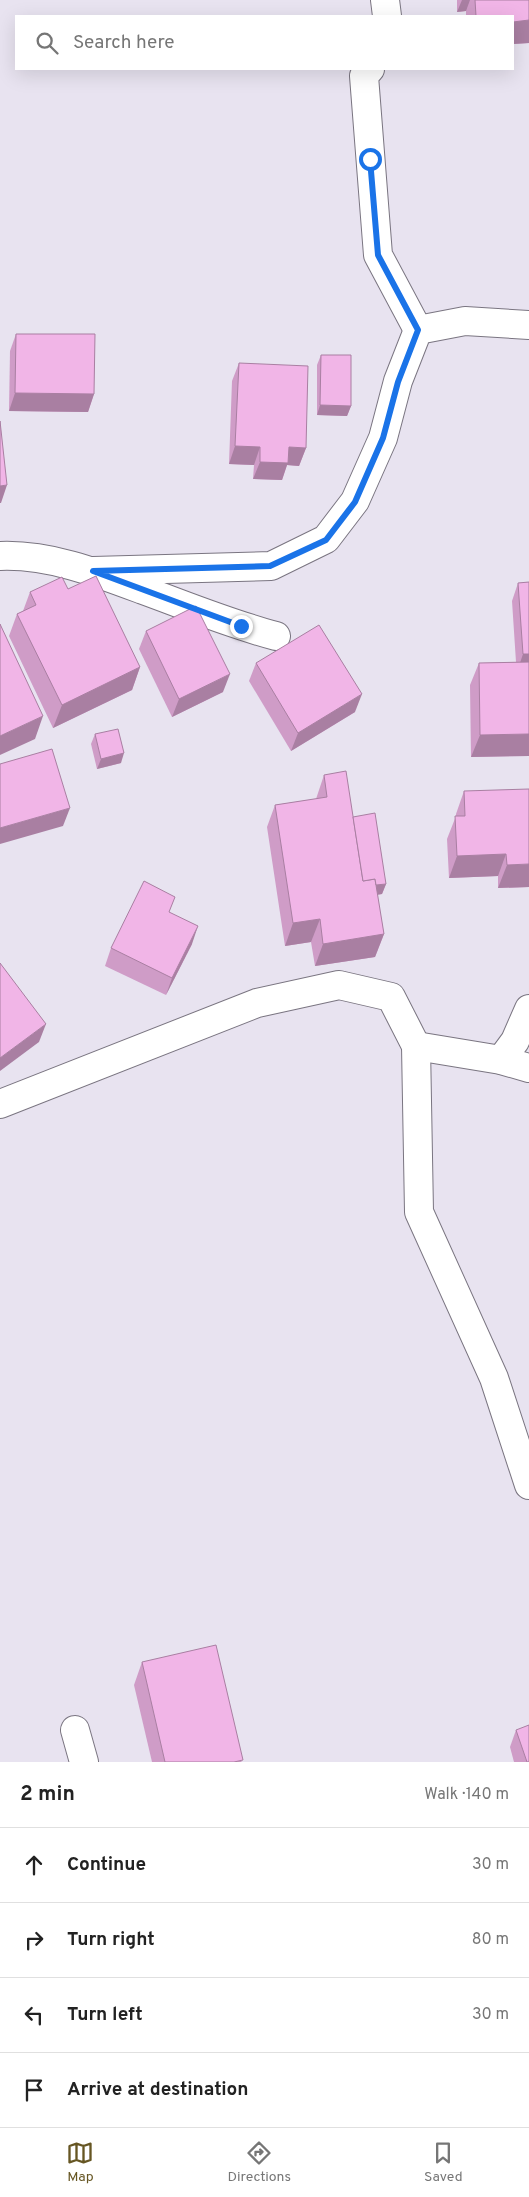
<!DOCTYPE html>
<html lang="en">
<head>
<meta charset="utf-8">
<style>
	:root { --surface:#fff; --page:#f2f2f2; --text:#222; --muted:#767676; --line:#e0e0e0; --accent:#665623 }
	body { margin:0; font-family:Overpass,sans-serif; background:var(--page); color:var(--text) }
	.stop { position:absolute; width:15px; height:15px; margin:-11px; border:4px solid #1a73e8; border-radius:50%; background:#fff }
	.stop.end { background:#1a73e8; border-color:#fff; box-shadow:0 1px 5px #0008 }
	.list { margin:0; padding:0; list-style:none }
	h2 { display:flex; justify-content:space-between; align-items:center; height:65px; margin:0; padding:0 20px; font-size:21px }
	h2 small { font-size:16px; font-weight:400; color:var(--muted) }
	.list li { display:grid; grid-template-columns:32px 1fr auto; gap:15px; align-items:center; box-sizing:border-box; height:75px; padding:0 20px; border-top:1px solid var(--line) }
	.list b { display:block; font-size:19px; white-space:nowrap }
	.list em { font-size:16px; font-style:normal; color:var(--muted) }
	.icon { flex:none; width:28px; height:28px; fill:none; stroke:currentColor; stroke-width:2; stroke-linecap:round; stroke-linejoin:round }
	.map { position:relative; flex:none; width:529px; height:1762px; overflow:hidden }
	.search { position:absolute; background:var(--surface); box-shadow:0 5px 20px #0002; left:15px; right:15px; top:15px; height:55px; display:flex; align-items:center; gap:12px; box-sizing:border-box; padding:0 18px; border-radius:0px; color:var(--muted); font-size:19px }
	.sheet { height:365px; background:var(--surface) }
	nav { display:flex; justify-content:space-around; align-items:center; box-sizing:border-box; height:70px; border-top:1px solid var(--line); background:var(--surface); font-size:14px; color:var(--muted) }
	nav a { display:grid; justify-items:center; gap:2px }
	nav .on { color:var(--accent) }
	.map>svg:first-child { display:block }
	.lines { fill:none; stroke-linecap:round; stroke-linejoin:round }
	.minor-casing { stroke:#7a7581; stroke-width:30 }
	.minor { stroke:#fff; stroke-width:28 }
	.wall { fill:#cf9cc7 }
	.shaded-wall { fill:#a97fa2 }
	.building { fill:#f1b5e7; stroke:#a97fa2 }
	.route { stroke:#1a73e8; stroke-width:6 }
</style>
</head>
<body>
<div class="map">
<svg width="529" height="1762" viewBox="0 0 529 1762">
	<rect width="100%" height="100%" fill="#e8e3f0"/>
	<g class="lines">
		<defs>
			<g id="minor">
				<polyline points="385,0 387,16"/>
				<polyline points="370,69 364,76 378,255 418,330"/>
				<path d="M 0,556 C 49,554 98,573 143,590 C 187,606 230,624 276,636"/>
				<polyline points="93,571 271,566 326,539 355,501 383,438 398,381 418,330 465,321 529,325"/>
				<polyline points="416,1046 501,1060 529,1068"/>
				<polyline points="501,1060 515,1041 529,1009"/>
				<polyline points="0,1104 257,1003 339,985 391,997 416,1046 419,1212 494,1378 529,1485"/>
				<polyline points="75,1730 84,1762"/>
			</g>
		</defs>
		<use href="#minor" class="minor-casing"/>
		<use href="#minor" class="minor"/>
	</g>
	<g class="wall">
		<polygon points="457,0 529,0 529,43 513,44 513,16 466,16 466,11 457,12"/>
		<polygon points="16,334 94,394 88,412 9,411 10,351"/>
		<polygon points="321,355 351,406 347,416 317,415 317,365"/>
		<polygon points="239,363 306,448 299,466 287,465 282,480 253,479 254,465 229,464 232,381"/>
		<polygon points="529,582 529,756 471,757 470,685 479,663 516,662 512,601 518,583"/>
		<polygon points="68,589 140,667 132,690 53,728 9,636 17,614 23,611 30,592"/>
		<polygon points="146,631 223,692 172,717 139,649"/>
		<polygon points="256,663 355,712 291,751 249,681"/>
		<polygon points="95,734 121,763 97,769 91,744"/>
		<polygon points="324,775 353,817 386,884 382,894 377,895 384,934 375,957 315,966 311,942 285,946 267,827 275,805 316,799"/>
		<polygon points="464,791 529,887 498,888 498,876 449,878 447,839 456,816 456,814"/>
		<polygon points="192,944 166,995 105,966 111,948"/>
		<polygon points="142,1662 242,1762 152,1762 134,1685"/>
		<polygon points="516,1730 529,1762 514,1762 510,1747"/>
	</g>
	<g class="shaded-wall">
		<polygon points="462,0 470,0 466,11 457,12"/>
		<polygon points="529,20 529,43 513,44 513,22"/>
		<polygon points="15,393 94,394 88,412 9,411"/>
		<polygon points="320,405 351,406 347,416 317,415"/>
		<polygon points="235,446 260,447 254,465 229,464"/>
		<polygon points="289,447 306,448 299,466 287,465 282,480 253,479 260,462"/>
		<polygon points="7,485 1,503 0,503 0,486"/>
		<polygon points="523,654 529,654 529,671 517,672"/>
		<polygon points="140,667 132,690 53,728 62,705"/>
		<polygon points="230,674 223,692 172,717 179,699"/>
		<polygon points="362,694 355,712 291,751 298,733"/>
		<polygon points="43,716 35,739 0,755 0,736"/>
		<polygon points="529,734 529,756 471,757 480,735"/>
		<polygon points="124,753 121,763 97,769 101,759"/>
		<polygon points="70,808 63,826 0,844 0,828"/>
		<polygon points="506,854 498,876 449,878 457,856"/>
		<polygon points="529,864 529,887 498,888 507,865"/>
		<polygon points="386,884 382,894 359,897 363,887"/>
		<polygon points="320,919 311,942 285,946 293,923"/>
		<polygon points="198,926 192,944 166,995 172,978"/>
		<polygon points="384,934 375,957 315,966 323,944"/>
		<polygon points="46,1024 39,1042 0,1071 0,1058"/>
	</g>
	<g class="building">
		<polygon points="475,0 529,0 529,20 513,22 513,16 476,16"/>
		<polygon points="16,334 95,334 94,394 15,393"/>
		<polygon points="321,355 351,355 351,406 320,405"/>
		<polygon points="239,363 308,366 306,448 289,447 288,463 260,462 260,447 235,446"/>
		<polygon points="0,421 7,485 0,486"/>
		<polygon points="96,576 140,667 62,705 17,614 36,605 30,592 62,577 68,589"/>
		<polygon points="529,582 529,654 523,654 518,583"/>
		<polygon points="196,606 230,674 179,699 146,631"/>
		<polygon points="0,624 43,716 0,736"/>
		<polygon points="319,625 362,694 298,733 256,663"/>
		<polygon points="529,662 529,734 480,735 479,663"/>
		<polygon points="118,729 124,753 101,759 95,734"/>
		<polygon points="52,749 70,808 0,828 0,764"/>
		<polygon points="346,771 363,881 375,879 384,934 323,944 320,919 293,923 275,805 327,797 324,775"/>
		<polygon points="529,789 529,864 507,865 506,854 457,856 455,816 465,816 464,791"/>
		<polygon points="375,813 386,884 376,885 375,879 363,881 353,817"/>
		<polygon points="144,881 175,897 169,912 198,926 172,978 111,948"/>
		<polygon points="0,963 46,1024 0,1058"/>
		<polygon points="216,1645 243,1760 234,1762 165,1762 142,1662"/>
		<polygon points="529,1725 529,1762 527,1762 516,1730"/>
	</g>
	<g class="lines">
		<polyline class="route" points="241,626 93,571 270,566 326,540 355,502 383,438 398,382 418,330 378,255 370,159"/>
	</g>
</svg>
<div class="stop" style="left:370px;top:159px"></div>
<div class="stop end" style="left:241px;top:626px"></div>
<div class="search"><svg class="icon" aria-label="search" viewBox="0 0 24 24"><circle cx="10" cy="10" r="6"/><path d="M15 15l6 6"/></svg>Search here</div>
</div>
<section class="sheet">
<h2>2 min<small>Walk · 140 m</small></h2>
<ul class="list">
<li><svg class="icon" aria-label="ahead" viewBox="0 0 24 24"><path d="M12 20V5M6 11l6-6 6 6"/></svg><div><b>Continue</b></div><em>30 m</em></li>
<li><svg class="icon" aria-label="right" viewBox="0 0 24 24"><path d="M7 20v-9h11M14 6l5 5-5 5"/></svg><div><b>Turn right</b></div><em>80 m</em></li>
<li><svg class="icon" aria-label="left" viewBox="0 0 24 24"><path d="M17 20v-9H6M10 6l-5 5 5 5"/></svg><div><b>Turn left</b></div><em>30 m</em></li>
<li><svg class="icon" aria-label="arrive" viewBox="0 0 24 24"><path d="M6 21V4h12l-3 4 3 4H6"/></svg><div><b>Arrive at destination</b></div></li>
</ul>
</section>
<nav>
<a class="on"><svg class="icon" aria-label="map" viewBox="0 0 24 24"><path d="M3 6l6-2 6 2 6-2v14l-6 2-6-2-6 2zM9 4v14M15 6v14"/></svg>Map</a>
<a><svg class="icon" aria-label="directions" viewBox="0 0 24 24"><path d="M12 3l9 9-9 9-9-9zM9 14v-3h6M13 9l2 2-2 2"/></svg>Directions</a>
<a><svg class="icon" aria-label="saved" viewBox="0 0 24 24"><path d="M7 4h10v16l-5-4-5 4z"/></svg>Saved</a>
</nav>
</body>
</html>
